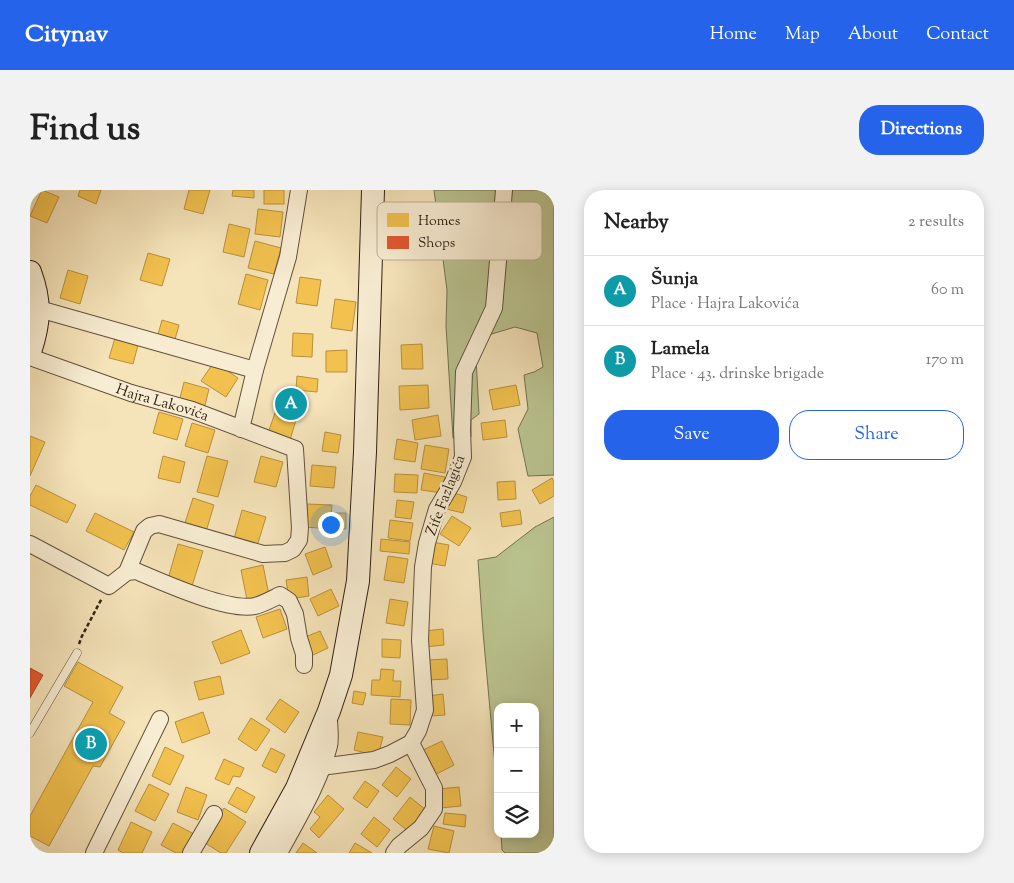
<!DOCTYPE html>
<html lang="en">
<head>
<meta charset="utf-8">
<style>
	:root { --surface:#fff; --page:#f2f2f2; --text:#222; --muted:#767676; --line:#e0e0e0; --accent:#2563eb }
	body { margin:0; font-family:"Sorts Mill Goudy",serif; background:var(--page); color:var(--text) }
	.controls { position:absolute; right:15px; bottom:15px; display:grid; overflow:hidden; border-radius:10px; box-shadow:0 2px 12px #0003 }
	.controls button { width:45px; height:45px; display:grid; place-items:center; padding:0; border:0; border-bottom:1px solid var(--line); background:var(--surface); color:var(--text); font:25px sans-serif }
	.you { position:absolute; left:300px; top:334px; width:18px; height:18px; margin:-12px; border:4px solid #fff; border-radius:50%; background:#1a73e8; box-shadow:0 0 0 8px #1a73e833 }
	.badge { display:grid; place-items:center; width:32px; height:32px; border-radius:50%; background:var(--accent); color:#fff; font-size:16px; font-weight:700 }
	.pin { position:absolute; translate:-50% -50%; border:2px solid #fff; box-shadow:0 1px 5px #0006 }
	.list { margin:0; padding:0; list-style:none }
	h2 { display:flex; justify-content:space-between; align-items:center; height:65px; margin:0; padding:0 20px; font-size:21px }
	h2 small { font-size:16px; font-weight:400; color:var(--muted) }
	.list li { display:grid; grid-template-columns:32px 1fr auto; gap:15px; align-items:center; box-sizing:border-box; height:70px; padding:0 20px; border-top:1px solid var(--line) }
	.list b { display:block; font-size:19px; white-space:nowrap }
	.list p { margin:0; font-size:16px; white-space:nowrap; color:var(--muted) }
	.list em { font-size:16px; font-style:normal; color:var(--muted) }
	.actions { display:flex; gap:10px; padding:15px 20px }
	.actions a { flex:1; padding:11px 0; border:1px solid var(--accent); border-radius:20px; text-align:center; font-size:18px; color:var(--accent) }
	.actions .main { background:var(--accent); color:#fff }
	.icon { flex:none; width:28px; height:28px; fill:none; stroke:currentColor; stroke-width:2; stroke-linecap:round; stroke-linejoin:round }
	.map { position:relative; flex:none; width:524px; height:663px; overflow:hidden; border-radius:20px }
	header { display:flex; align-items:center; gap:30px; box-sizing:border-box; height:70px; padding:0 25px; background:var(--accent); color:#fff }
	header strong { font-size:24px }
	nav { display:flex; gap:28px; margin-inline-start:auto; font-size:18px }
	.intro { display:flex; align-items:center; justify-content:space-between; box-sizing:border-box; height:120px; padding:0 30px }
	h1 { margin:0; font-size:35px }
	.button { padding:12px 22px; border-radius:20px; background:var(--accent); color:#fff; font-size:18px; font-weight:700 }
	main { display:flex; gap:30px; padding:0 30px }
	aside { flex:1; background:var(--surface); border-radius:20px; box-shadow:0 2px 12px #0003 }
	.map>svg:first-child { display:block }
	.green { fill:#bac490; stroke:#747252 }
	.homes { fill:#f2c14e; stroke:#b8903d }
	.shops { fill:#e4572e; stroke:#ae4626 }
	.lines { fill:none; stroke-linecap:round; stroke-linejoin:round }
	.lane-casing { stroke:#60503d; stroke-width:9 }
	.street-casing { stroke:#60503d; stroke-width:18 }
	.secondary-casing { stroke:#2f1f14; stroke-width:24 }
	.path { stroke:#2f1f14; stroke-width:2.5; stroke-dasharray:4 2.5; stroke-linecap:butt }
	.lane { stroke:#f8edd2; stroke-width:8 }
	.street { stroke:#f8edd2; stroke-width:16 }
	.secondary { stroke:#f8edd2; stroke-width:22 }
	.labels { text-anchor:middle; stroke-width:5; stroke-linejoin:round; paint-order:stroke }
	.street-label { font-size:15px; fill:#2f1f14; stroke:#f8edd2 }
	.key { fill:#f8edd2; stroke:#bcaf99; stroke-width:1 }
	.key-label { font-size:14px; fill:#2f1f14 }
</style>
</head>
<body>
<header>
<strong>Citynav</strong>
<nav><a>Home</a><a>Map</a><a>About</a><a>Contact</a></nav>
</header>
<div class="intro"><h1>Find us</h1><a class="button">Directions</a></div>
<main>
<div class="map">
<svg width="524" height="663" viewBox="0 0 524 663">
	<rect width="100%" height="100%" fill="#f5e3b9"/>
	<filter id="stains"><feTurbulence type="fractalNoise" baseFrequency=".004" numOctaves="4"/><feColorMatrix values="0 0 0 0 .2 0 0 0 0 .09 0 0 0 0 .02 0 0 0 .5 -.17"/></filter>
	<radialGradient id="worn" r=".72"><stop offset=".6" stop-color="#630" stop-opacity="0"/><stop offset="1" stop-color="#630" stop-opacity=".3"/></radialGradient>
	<g class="green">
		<polygon points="404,0 524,0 524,285 498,286 488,239 498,219 494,185 504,182 513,177 507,143 485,137 445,149 449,224 441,230 441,247 423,248 416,136 417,100"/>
		<polygon points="524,327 524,663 475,663 472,660 471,644 505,644 505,517 468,517 468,608 453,442 448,370 466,367 505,337"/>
	</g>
	<g class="homes">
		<polygon points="12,0 29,7 17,33 0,26"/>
		<polygon points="50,0 71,0 66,14 48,6"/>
		<polygon points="159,0 180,0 173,24 154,19"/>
		<polygon points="203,0 224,0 224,8 202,6"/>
		<rect x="234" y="0" width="20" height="14"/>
		<polygon points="228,19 253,22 250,47 225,44"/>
		<polygon points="199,34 220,39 214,67 193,62"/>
		<polygon points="225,51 251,58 244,84 218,78"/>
		<polygon points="118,63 140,69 132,96 110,90"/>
		<polygon points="38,80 58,86 50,114 30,108"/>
		<polygon points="216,84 238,90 230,120 208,114"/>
		<polygon points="270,87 291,90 287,116 266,113"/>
		<polygon points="305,109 326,112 322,141 301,138"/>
		<polygon points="132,130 149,135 144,153 127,148"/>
		<polygon points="263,143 283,144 282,167 262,166"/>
		<polygon points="85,148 108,155 103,174 79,168"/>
		<polygon points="392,154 393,179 372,179 371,155"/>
		<polygon points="317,160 317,182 296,182 296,161"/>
		<polygon points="184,172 208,188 196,207 171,191"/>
		<polygon points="267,186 288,189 287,202 266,200"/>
		<polygon points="154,192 179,199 174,219 149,212"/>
		<polygon points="398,195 399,218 370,220 369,196"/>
		<polygon points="486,195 490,215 463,220 459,200"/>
		<polygon points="252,201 276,207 270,227 246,221"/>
		<polygon points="129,222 153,229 147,250 123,243"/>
		<polygon points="245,223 266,230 260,250 238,243"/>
		<polygon points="408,225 411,246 385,250 382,230"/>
		<polygon points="475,230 477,247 453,250 451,233"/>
		<polygon points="162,233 185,240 178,263 155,256"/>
		<polygon points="295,242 311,245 308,263 292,261"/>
		<polygon points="0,246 15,252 0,286"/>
		<polygon points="367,249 388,253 385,272 364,269"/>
		<polygon points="395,255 419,259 415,283 391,279"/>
		<polygon points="133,266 155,272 150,293 128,288"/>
		<polygon points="177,266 198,271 188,307 167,302"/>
		<polygon points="231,266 253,272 246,297 224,292"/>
		<polygon points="282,275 306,277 304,298 280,296"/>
		<polygon points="394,283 415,287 412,303 391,300"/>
		<polygon points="365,284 388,285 387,303 364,302"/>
		<polygon points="522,288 524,291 524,306 510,314 502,300"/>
		<polygon points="485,291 486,309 468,310 467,292"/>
		<polygon points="6,295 46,315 37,333 0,315 0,306"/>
		<polygon points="421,302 437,307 433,323 416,319"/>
		<polygon points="163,308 184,315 175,345 153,339"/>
		<polygon points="367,310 384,312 381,329 365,327"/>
		<polygon points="277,314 302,315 300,339 275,337"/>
		<polygon points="212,320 236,327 227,356 204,349"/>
		<polygon points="490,320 492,334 472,337 470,323"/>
		<polygon points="65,323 104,342 94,360 56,341"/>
		<polygon points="303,323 316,323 316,339 302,339"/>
		<polygon points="422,326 441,338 429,356 410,344"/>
		<polygon points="360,330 383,333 380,351 358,348"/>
		<polygon points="351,349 380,352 379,364 350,361"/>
		<polygon points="402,352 419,355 415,376 398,373"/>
		<polygon points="148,354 173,361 162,396 138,389"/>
		<polygon points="295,357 302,377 283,385 275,364"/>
		<polygon points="358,366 378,369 374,393 354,390"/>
		<polygon points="233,375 239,405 217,410 211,380"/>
		<polygon points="277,387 279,406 259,409 256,390"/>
		<polygon points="301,399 309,416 288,426 280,409"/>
		<polygon points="360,409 378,412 374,436 356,433"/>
		<polygon points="250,419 257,439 233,448 226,427"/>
		<polygon points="413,439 414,455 395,457 394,441"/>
		<polygon points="211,440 220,463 191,474 182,452"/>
		<polygon points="290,441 298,458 281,466 273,448"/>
		<polygon points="352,449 371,450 370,468 352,467"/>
		<polygon points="417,469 418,489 398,490 397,470"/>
		<polygon points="48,472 93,497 79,523 95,532 70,577 63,576 19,656 0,646 0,626 63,512 34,496"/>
		<polygon points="351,479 364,480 363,491 371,491 370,507 341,505 342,490 350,490"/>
		<polygon points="190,486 194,504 169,510 164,492"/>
		<polygon points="324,501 336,503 333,515 322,513"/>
		<polygon points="413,504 415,525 400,526 398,506"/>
		<polygon points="250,509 269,522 255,543 236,529"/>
		<polygon points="361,509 381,510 380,535 360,534"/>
		<polygon points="173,522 180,543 152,553 145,532"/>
		<polygon points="221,528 240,540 226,561 208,549"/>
		<polygon points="328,542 353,547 348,566 324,560"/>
		<polygon points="412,551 424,575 403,586 391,561"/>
		<polygon points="135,557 154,566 140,595 122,586"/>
		<polygon points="241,558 255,565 246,583 232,576"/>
		<polygon points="194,569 214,578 210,587 203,586 199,595 185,589"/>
		<polygon points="366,577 381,589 367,607 352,595"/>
		<polygon points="335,591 349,601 337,618 323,608"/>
		<polygon points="119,594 139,604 125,631 105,621"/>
		<polygon points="156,597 177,605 168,630 147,622"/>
		<polygon points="207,597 225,607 216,623 198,613"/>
		<polygon points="429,597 431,616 410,618 408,599"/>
		<polygon points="298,605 314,619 289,648 280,639 290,627 284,622"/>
		<polygon points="380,607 396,620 379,642 363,629"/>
		<polygon points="194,618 216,632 196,663 191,663 172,651"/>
		<polygon points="415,623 436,625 435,637 413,634"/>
		<polygon points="344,627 360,640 347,657 331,644"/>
		<polygon points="101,632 122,642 112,663 93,663 88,660"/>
		<polygon points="143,633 164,644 154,663 146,663 131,655"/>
		<polygon points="404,636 424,641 419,663 398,659"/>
		<polygon points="273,653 287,663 266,663"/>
		<polygon points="325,653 342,663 319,663"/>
	</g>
	<polygon class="shops" points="0,478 13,485 0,508"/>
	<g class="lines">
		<defs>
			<polyline id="lane" points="0,543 47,463"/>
			<g id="street">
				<polyline points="9,119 225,180"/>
				<path id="s1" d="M 0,167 L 101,203 L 162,220 L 265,259 L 270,338 L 269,350 L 263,359 L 255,363 L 233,364 L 129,334 L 120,336 L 114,341 L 97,382"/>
				<polyline points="211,239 225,180 258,67 269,0"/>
				<path d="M 0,354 L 79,396 L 97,382 L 106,381 C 132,392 198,422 225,416 C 233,414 242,409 250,405 L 259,411 L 265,424 L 269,448 L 274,464 L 274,475"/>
				<polyline points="291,577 344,570 360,564 381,553 388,541 395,520 390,450 393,377 397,353 407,319 423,292 433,267 432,239 434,182 464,118 474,0"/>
				<polyline points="64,663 130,529"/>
				<polyline points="161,663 184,624"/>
				<path d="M 249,663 C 268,628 289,594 299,556 C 301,547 299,537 299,528"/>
				<polyline points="364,663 369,656 391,638 404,619 404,598 381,553"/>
			</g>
			<g id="secondary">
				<path d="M 0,82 C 11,112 10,132 0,162"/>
				<polyline points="231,663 267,598 299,521 311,485 328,391 335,262 343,0"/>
			</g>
		</defs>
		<use href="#lane" class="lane-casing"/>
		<use href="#street" class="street-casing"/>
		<use href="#secondary" class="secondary-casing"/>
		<polyline class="path" points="49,454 52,446 72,408"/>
		<use href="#lane" class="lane"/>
		<use href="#street" class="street"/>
		<use href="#secondary" class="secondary"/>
	</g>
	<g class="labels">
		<g class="street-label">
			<text dy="5" stroke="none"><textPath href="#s1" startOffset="140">Hajra Lakovića</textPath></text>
			<text transform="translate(415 305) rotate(-69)" y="5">Zife Fazlagića</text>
		</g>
	</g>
	<rect x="347" y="12" width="165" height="58" rx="8" class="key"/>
	<rect x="357" y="23" width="22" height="14" fill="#f2c14e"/>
	<rect x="357" y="46" width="22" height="13" fill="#e4572e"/>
	<g class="key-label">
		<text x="388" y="35">Homes</text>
		<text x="388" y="57">Shops</text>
	</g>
	<rect width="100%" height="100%" filter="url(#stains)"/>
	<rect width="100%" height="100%" fill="url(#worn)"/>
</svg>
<div class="controls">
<button>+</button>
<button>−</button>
<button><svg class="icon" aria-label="layers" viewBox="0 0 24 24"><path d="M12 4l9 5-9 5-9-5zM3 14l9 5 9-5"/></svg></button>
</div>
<div class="you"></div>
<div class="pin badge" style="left:261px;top:214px;background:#0f9aa8">A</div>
<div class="pin badge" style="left:61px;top:554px;background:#0f9aa8">B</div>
</div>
<aside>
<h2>Nearby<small>2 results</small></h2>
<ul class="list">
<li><span class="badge" style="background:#0f9aa8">A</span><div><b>Šunja</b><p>Place · Hajra Lakovića</p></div><em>60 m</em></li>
<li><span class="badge" style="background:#0f9aa8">B</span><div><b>Lamela</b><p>Place · 43. drinske brigade</p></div><em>170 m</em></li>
</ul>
<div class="actions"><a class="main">Save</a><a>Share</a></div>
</aside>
</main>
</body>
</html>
